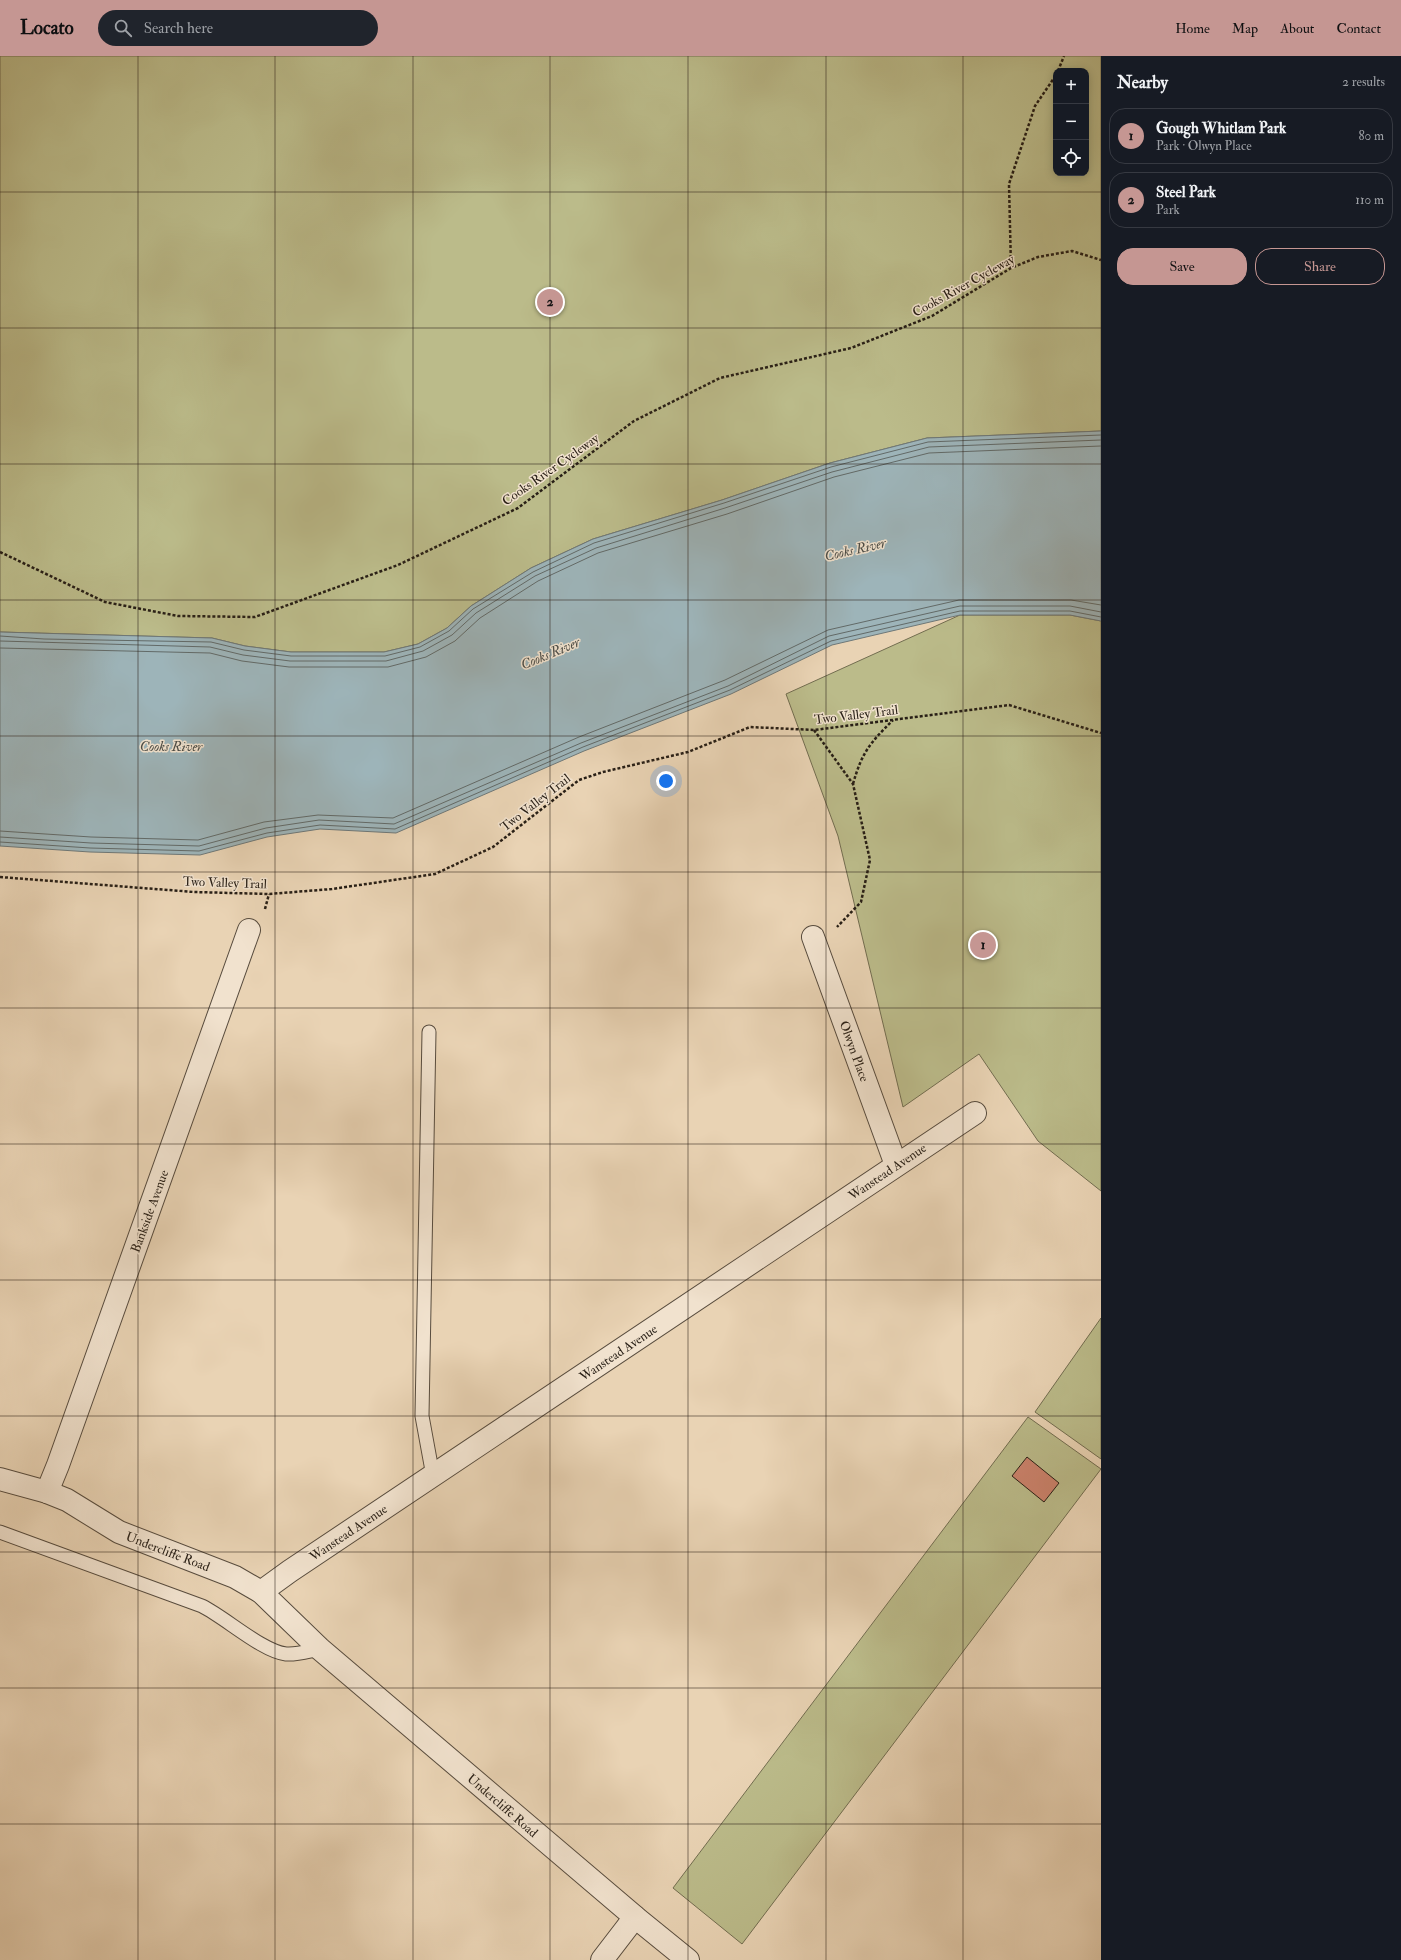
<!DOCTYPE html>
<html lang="en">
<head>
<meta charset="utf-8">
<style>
	:root { --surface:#171b24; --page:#20242c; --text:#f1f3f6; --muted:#9ea1a6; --line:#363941; --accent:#c59692 }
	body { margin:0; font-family:"IM FELL Double Pica",serif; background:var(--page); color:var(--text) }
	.controls { position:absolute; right:12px; top:12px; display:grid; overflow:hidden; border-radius:8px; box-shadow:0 2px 10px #0003 }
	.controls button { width:36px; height:36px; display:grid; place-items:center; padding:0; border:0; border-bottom:1px solid var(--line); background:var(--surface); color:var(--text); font:20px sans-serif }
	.you { position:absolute; left:666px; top:725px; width:14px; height:14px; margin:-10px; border:3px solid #fff; border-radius:50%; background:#1a73e8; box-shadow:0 0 0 6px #1a73e833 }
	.badge { display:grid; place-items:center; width:26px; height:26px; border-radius:50%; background:var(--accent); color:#111; font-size:13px; font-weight:700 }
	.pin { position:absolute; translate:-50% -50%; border:2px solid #fff; box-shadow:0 1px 4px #0006 }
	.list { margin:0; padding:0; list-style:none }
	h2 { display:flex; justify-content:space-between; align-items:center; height:52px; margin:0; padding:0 16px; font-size:17px }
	h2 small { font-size:13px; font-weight:400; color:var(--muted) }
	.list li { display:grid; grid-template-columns:26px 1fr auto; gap:12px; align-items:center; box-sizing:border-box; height:56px; margin:0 8px 8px; padding:0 8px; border:1px solid var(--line); border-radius:16px }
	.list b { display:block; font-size:15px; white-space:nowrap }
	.list p { margin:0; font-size:13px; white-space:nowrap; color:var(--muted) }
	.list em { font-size:13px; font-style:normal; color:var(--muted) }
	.actions { display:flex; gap:8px; padding:12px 16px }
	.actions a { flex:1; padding:9px 0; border:1px solid var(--accent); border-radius:16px; text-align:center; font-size:14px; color:var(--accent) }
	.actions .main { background:var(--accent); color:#111 }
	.icon { flex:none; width:22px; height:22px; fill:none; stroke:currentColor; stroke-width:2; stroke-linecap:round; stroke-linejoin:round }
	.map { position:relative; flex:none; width:1101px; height:1904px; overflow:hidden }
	header { display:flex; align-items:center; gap:24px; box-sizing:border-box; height:56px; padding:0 20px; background:var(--accent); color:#111 }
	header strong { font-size:19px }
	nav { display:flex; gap:22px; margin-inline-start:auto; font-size:14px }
	.search { width:280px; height:36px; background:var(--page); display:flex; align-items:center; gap:10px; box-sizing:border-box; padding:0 14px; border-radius:22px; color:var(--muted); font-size:15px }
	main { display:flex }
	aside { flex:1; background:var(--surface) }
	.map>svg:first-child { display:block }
	.green { fill:#bbbb8a; stroke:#726d50; fill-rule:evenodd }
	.water { fill:#9db4b9; stroke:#6e7878 }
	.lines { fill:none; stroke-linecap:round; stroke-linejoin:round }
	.shore { stroke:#626a68; stroke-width:1 }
	.building { fill:#cc836d; stroke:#281f16 }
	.lane-casing { stroke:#584c3e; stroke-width:15 }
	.street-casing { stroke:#584c3e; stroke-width:24 }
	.path { stroke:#281f16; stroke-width:2.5; stroke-dasharray:3 2; stroke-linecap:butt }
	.lane { stroke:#f1e2ce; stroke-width:13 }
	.street { stroke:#f1e2ce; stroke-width:22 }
	.grid { fill:none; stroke:#281f16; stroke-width:1; stroke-opacity:0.55 }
	.labels { text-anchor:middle; stroke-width:3; stroke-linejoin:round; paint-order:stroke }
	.street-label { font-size:13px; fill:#281f16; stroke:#f1e2ce }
	.water-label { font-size:14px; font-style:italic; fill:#4b4c47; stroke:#f1e2ce }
</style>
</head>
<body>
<header>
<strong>Locato</strong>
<div class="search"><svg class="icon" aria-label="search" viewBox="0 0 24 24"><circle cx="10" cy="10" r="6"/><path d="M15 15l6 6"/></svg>Search here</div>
<nav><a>Home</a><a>Map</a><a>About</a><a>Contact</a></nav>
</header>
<main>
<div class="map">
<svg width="1101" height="1904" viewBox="0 0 1101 1904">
	<rect width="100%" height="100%" fill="#e9d3b4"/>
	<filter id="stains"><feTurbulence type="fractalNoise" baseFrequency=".005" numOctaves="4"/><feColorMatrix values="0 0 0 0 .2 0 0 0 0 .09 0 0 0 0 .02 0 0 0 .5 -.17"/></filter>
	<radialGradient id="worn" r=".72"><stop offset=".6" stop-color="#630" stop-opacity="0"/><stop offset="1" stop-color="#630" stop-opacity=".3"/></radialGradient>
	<g class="green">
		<path d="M 0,0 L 1101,0 L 1101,375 L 927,382 L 830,407 L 722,444 L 593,483 L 531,512 L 471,550 L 447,572 L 418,588 L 384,596 L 291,596 L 245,590 L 212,582 L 0,576 ZM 1056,15 L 1086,15 L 1086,117 L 1056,117 Z"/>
		<polygon points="960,559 1070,559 1101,565 1101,1135 1038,1085 979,998 903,1051 838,780 786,638"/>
		<polygon points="1101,1262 1101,1403 1035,1356"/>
		<polygon points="1028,1361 1101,1413 742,1888 673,1832"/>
	</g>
	<polygon class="water" points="1101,375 1101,565 1070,559 960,559 832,589 731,638 584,695 396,777 320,773 267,781 200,799 90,796 0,790 0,576 212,582 245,590 291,596 384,596 418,588 447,572 471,550 531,512 593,483 722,444 830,407 927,382"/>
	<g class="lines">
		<g class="shore">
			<polyline points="0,580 44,583 211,586 244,594 291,600 385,600 420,591 449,575 473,553 533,516 594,487 724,447 831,411 928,386 1101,379"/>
			<polyline points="0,585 210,591 243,599 290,605 386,605 423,595 452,579 476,557 535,520 596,492 725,452 832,416 929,391 1101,384"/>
			<polyline points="0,592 210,597 242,605 289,611 388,611 426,601 455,585 480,562 538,525 598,497 727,458 834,421 929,397 1101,390"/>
			<polyline points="0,775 91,781 198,784 264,766 318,759 393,762 579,681 725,624 828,574 959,544 1071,544 1101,549"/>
			<polyline points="0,781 91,787 199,790 266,772 319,764 394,768 581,687 728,630 829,580 960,550 1070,550 1101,556"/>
			<polyline points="0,786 90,792 199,795 267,777 320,769 395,773 583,691 730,634 831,585 960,555 1070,555 1101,561"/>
		</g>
	</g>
	<polygon class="building" points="1027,1401 1059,1427 1044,1446 1012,1420"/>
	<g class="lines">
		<defs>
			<g id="lane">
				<polyline points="429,976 422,1360 433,1420"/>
				<path d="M 0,1476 L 202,1550 C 226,1562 262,1595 286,1598 C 297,1599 309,1595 320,1593"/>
			</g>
			<g id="street">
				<polyline points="813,881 896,1109"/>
				<polyline points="0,1423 47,1436 67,1444 119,1476 235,1521 261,1536 320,1593 635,1861 688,1904"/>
				<polyline points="47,1436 58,1409 249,874"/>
				<polyline points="261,1536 290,1515 975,1057"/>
				<polyline points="602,1904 635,1861"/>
			</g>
		</defs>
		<use href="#lane" class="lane-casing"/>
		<use href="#street" class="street-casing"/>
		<g class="path">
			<polyline points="1058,15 1064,0"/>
			<polyline points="1011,212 1009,128 1035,50 1056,19"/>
			<polyline points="0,496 105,546 178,560 255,561 398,509 518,452 634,365 720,322 851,292 932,260 1011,212 1038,201 1072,195 1101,204"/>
			<polyline points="814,674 853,728 870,804 861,846 837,871"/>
			<path d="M 853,728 C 862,696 870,687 893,664"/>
			<polyline points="0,821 194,836 269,838 332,833 435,818 493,791 579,724 603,716 688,696 750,671 814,674 1009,649 1101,677"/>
			<polyline points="265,853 269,838"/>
		</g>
		<use href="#lane" class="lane"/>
		<use href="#street" class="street"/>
	</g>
	<path class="grid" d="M 138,0 L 138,1904M 275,0 L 275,1904M 413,0 L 413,1904M 550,0 L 550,1904M 688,0 L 688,1904M 826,0 L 826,1904M 963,0 L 963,1904M 0,136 L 1101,136M 0,272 L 1101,272M 0,408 L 1101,408M 0,544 L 1101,544M 0,680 L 1101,680M 0,816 L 1101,816M 0,952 L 1101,952M 0,1088 L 1101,1088M 0,1224 L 1101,1224M 0,1360 L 1101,1360M 0,1496 L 1101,1496M 0,1632 L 1101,1632M 0,1768 L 1101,1768"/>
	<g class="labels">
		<g class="street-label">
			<text transform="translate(963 229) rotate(-29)" y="5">Cooks River Cycleway</text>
			<text transform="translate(550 413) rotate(-35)" y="5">Cooks River Cycleway</text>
			<text transform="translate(856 658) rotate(-7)" y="5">Two Valley Trail</text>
			<text transform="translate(535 746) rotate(-38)" y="5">Two Valley Trail</text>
			<text transform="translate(225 826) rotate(2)" y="5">Two Valley Trail</text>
			<text transform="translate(855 995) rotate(70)" y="5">Olwyn Place</text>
			<text transform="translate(887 1115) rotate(-34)" y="5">Wanstead Avenue</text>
			<text transform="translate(149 1155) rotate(-70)" y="5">Bankside Avenue</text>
			<text transform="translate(618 1296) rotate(-34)" y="5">Wanstead Avenue</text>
			<text transform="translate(348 1476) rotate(-34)" y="5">Wanstead Avenue</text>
			<text transform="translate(168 1495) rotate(21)" y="5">Undercliffe Road</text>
			<text transform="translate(503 1749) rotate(41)" y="5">Undercliffe Road</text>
		</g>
		<g class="water-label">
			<text transform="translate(855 493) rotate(-13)" y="5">Cooks River</text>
			<text transform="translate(550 597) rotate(-23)" y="5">Cooks River</text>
			<text x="171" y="695">Cooks River</text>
		</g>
	</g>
	<rect width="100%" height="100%" filter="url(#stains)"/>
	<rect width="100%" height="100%" fill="url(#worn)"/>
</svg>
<div class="controls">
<button>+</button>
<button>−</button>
<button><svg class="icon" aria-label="locate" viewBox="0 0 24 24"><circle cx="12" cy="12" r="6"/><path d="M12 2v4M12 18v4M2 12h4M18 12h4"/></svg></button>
</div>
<div class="you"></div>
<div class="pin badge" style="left:983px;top:889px">1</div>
<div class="pin badge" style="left:550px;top:246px">2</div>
</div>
<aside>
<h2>Nearby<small>2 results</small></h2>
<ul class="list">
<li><span class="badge">1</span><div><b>Gough Whitlam Park</b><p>Park · Olwyn Place</p></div><em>80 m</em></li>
<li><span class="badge">2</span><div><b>Steel Park</b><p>Park</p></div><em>110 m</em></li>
</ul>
<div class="actions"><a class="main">Save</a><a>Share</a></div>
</aside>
</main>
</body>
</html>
